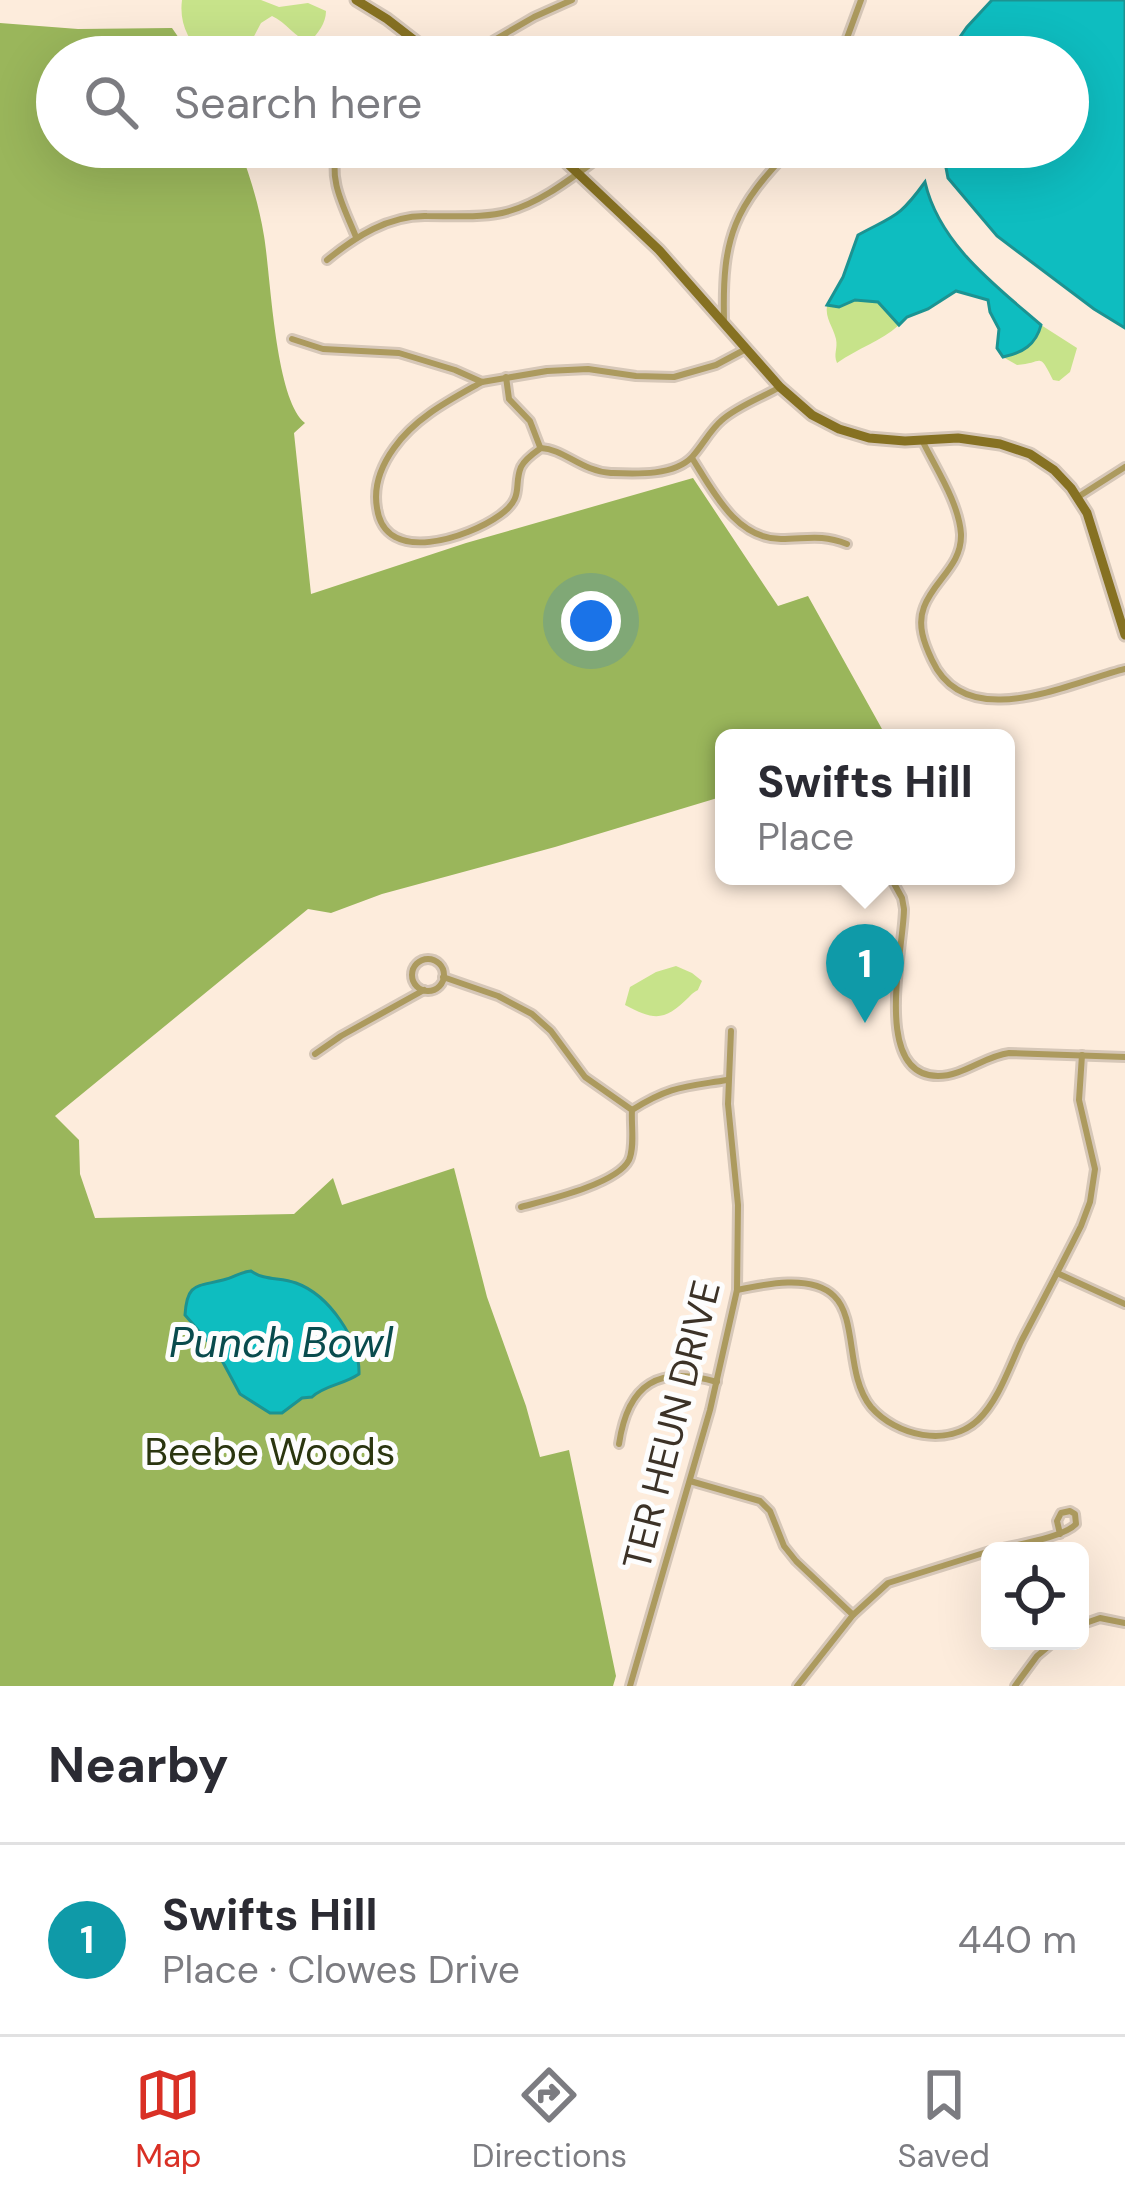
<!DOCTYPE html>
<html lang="en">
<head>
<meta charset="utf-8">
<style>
	:root { --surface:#fff; --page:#f2f2f3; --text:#2b2b33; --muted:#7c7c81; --line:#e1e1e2; --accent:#d93025 }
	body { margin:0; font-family:"DM Sans",sans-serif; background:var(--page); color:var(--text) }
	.controls { position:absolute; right:36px; bottom:36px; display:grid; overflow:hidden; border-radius:18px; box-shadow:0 12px 48px #0002 }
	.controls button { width:108px; height:108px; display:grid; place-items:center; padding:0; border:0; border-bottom:3px solid var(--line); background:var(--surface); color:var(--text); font:60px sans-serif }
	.you { position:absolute; left:591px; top:621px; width:42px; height:42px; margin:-30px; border:9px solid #fff; border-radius:50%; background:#1a73e8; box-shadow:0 0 0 18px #1a73e833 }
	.badge { display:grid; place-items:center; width:78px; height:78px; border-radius:50%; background:var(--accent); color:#fff; font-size:39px; font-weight:700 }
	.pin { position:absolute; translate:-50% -99px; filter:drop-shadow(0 3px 6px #0008) }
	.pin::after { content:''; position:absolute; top:63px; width:42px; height:36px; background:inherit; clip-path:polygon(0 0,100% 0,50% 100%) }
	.popup { position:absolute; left:715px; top:729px; width:300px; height:156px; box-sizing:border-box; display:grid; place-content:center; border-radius:18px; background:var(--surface); filter:drop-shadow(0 3px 9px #0005); font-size:39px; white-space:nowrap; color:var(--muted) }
	.popup b { font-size:45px; color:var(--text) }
	.popup::after { content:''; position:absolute; left:50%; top:100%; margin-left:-24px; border:24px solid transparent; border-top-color:var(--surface) }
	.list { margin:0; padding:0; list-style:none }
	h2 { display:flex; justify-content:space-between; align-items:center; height:156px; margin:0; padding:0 48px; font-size:51px }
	h2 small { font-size:39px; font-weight:400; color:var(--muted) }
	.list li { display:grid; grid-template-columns:78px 1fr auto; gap:36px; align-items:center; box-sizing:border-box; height:192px; padding:0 48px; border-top:3px solid var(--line) }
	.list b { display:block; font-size:45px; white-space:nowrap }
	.list p { margin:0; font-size:39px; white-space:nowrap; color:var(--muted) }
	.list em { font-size:39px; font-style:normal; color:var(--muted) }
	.icon { flex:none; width:66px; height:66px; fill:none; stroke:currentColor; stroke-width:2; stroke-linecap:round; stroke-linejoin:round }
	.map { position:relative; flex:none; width:1125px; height:1686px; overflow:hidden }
	.search { position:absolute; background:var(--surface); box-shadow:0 12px 48px #0002; left:36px; right:36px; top:36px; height:132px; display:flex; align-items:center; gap:30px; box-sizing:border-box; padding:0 42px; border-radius:66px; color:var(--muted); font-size:45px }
	.sheet { height:348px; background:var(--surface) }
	nav { display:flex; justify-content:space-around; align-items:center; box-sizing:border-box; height:168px; border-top:3px solid var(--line); background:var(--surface); font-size:33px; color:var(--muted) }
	nav a { display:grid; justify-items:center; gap:6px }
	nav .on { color:var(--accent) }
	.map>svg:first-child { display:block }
	.green { fill:#c7e38a }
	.forest { fill:#9ab65b }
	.water { fill:#0ebdc0; stroke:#1c9392; stroke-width:3 }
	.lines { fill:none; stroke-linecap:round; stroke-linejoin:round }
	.street-casing { stroke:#d6c7b8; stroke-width:12 }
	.secondary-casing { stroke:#d6c7b8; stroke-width:15 }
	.street { stroke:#ac9a5e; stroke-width:6 }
	.secondary { stroke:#867122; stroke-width:9 }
	.labels { text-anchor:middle; stroke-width:10; stroke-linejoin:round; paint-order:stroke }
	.street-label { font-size:39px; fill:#3c3227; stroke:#fdfdfd }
	.park-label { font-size:39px; fill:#2a350f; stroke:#fdfdfd }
	.water-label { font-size:42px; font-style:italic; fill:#094b4d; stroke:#fdfdfd }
</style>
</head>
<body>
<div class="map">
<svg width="1125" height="1686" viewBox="0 0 1125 1686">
	<rect width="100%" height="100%" fill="#fdecdc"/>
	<g class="green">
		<path d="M 182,0 L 261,0 L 279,7 L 308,3 L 326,11 C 326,23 318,34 309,42 C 295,38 286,22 272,16 L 261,23 L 243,57 L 206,57 C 188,42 179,23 182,0 Z"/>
		<path d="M 855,300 L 878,302 L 899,325 C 880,342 858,348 837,363 C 833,354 838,349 836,339 C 833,326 825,319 827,305 L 839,307 Z"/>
		<path d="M 1041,325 L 1077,348 L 1070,372 L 1059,381 L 1053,380 C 1038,350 1043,364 1017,365 L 1003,357 C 1022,353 1036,345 1041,325 Z"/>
		<path d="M 676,966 L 692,973 L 702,981 C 694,998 702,984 689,997 C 665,1021 655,1021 625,1005 L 630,987 L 656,972 Z"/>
	</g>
	<path class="forest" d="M 0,23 L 78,29 L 172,28 L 192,57 L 57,57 L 57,147 L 239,147 C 250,176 259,205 264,236 C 271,278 275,399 305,423 L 294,433 L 311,594 L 466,543 L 693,478 L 778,606 L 808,596 L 887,738 L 724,738 L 724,796 L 555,847 L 382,894 L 331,913 L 308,909 L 55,1116 L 79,1140 L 80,1174 L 95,1218 L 294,1214 L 333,1178 L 342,1205 L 454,1168 L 487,1297 L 526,1406 L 540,1457 L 569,1450 L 616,1676 L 613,1686 L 0,1686 Z"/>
	<g class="water">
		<polygon points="992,0 1125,0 1125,328 1094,309 997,236 948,178 942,147 1068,147 1068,57 946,57 967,27"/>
		<path d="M 925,182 C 939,244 996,286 1041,325 C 1036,345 1022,353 1003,357 L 997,348 L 999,329 L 990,312 L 988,300 L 956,291 L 928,309 L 907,317 L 899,325 L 878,302 L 855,300 L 839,307 L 827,305 L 843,277 L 858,235 C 895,215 899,218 925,182 Z"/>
		<path d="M 251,1271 C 265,1281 280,1277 296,1283 C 329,1295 360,1340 359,1374 C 343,1385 325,1385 312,1397 L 302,1398 L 282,1413 L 270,1413 L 240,1394 L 218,1353 L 185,1315 C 187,1282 197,1287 223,1280 C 234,1278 239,1272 251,1271 Z"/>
	</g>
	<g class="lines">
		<defs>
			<g id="street">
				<polyline points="465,57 534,17 572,0"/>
				<polyline points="840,57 861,0"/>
				<path d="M 338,147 C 327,179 344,207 356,237"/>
				<path d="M 327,260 C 355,237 389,215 427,216 C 452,216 477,218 502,213 C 543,204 580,171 614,147"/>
				<path d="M 724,320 C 722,236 734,207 793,147"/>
				<polyline points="292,339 323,349 399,353 455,370 482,382 547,371 588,369 636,376 674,377 716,365 746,349"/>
				<polyline points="506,377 509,399 530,421 540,447"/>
				<path d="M 482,382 C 450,400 416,417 394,448 C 381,466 373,485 377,508 C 385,566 468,538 500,515 C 525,497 513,486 521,467 C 525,459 534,453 541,448 C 564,449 581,471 611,473 C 636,474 674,476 692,457 C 703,445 710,430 722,420 C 738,406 761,398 780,387"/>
				<path d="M 922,440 C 936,469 959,503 961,534 C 962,566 934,580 924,607 C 917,625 924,643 932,660 C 966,735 1069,683 1125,669"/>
				<path d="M 692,458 C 713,491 736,539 781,539 C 808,539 820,534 847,544"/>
				<polyline points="1078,497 1125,467"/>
				<polyline points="871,876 880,882 890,879"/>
				<path d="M 891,878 L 902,898 L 904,909 C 904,947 871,1076 938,1076 C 963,1076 985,1056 1009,1053 L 1125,1057"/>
				<circle cx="428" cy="975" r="16"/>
				<path d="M 443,977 L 498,996 L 532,1014 L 551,1031 L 585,1077 L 632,1110 C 631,1125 635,1146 629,1160 C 617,1184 547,1200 521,1207"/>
				<polyline points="315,1054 341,1036 424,990"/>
				<path d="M 632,1110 C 670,1086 684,1087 727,1080"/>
				<polyline points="1057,1273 1125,1304"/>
				<path d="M 737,1290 C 765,1284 812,1274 834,1296 C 858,1319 845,1375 871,1407 C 896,1436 948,1448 978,1420 C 999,1400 1010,1365 1022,1340 C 1042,1302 1062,1264 1081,1226 L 1090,1202 L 1095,1169 L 1079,1100 L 1082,1055"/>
				<path d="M 619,1444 C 628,1383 659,1365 717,1382"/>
				<polyline points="690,1481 760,1501 770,1511 784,1546 796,1561 853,1615"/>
				<path d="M 991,1551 C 1013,1545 1063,1538 1076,1524 L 1075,1514 L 1070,1511 L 1061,1513 L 1057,1521 L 1060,1534"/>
				<polyline points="1080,1625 1100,1618 1125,1623"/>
				<polyline points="630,1686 710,1410 737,1290 738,1205 728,1104 731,1031"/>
				<polyline points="797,1686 853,1615 888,1583 990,1551"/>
				<polyline points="1015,1686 1037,1656 1055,1641"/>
			</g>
			<g id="secondary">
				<polyline points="356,0 387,19 436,57"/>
				<polyline points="550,147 659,250 780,387 812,415 839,429 869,438 905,441 958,438 1000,444 1030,454 1054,470 1071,488 1087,513 1125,635"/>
			</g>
		</defs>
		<use href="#street" class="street-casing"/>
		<use href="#secondary" class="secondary-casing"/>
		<use href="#street" class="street"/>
		<use href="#secondary" class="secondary"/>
	</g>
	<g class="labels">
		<g class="street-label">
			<text transform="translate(671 1425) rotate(-76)" y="14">TER HEUN DRIVE</text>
		</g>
		<g class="park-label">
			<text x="270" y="1465">Beebe Woods</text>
		</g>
		<g class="water-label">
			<text x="281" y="1357">Punch Bowl</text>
		</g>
	</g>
</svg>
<div class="controls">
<button><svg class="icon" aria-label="locate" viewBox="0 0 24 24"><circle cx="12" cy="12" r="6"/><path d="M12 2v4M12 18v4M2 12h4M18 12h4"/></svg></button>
</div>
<div class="you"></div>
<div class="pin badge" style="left:865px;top:1023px;background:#0f9aa8">1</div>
<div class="popup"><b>Swifts Hill</b>Place</div>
<div class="search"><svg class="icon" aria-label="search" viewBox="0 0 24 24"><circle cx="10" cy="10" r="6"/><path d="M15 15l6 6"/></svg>Search here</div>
</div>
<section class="sheet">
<h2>Nearby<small></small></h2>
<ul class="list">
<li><span class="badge" style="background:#0f9aa8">1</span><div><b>Swifts Hill</b><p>Place · Clowes Drive</p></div><em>440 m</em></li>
</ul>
</section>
<nav>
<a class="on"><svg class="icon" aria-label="map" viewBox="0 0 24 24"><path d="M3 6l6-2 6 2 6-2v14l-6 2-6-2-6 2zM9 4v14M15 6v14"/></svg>Map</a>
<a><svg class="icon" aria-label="directions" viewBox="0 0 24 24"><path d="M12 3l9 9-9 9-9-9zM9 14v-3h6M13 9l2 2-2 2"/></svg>Directions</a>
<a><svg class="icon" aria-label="saved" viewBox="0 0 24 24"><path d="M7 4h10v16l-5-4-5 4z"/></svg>Saved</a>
</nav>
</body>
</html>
